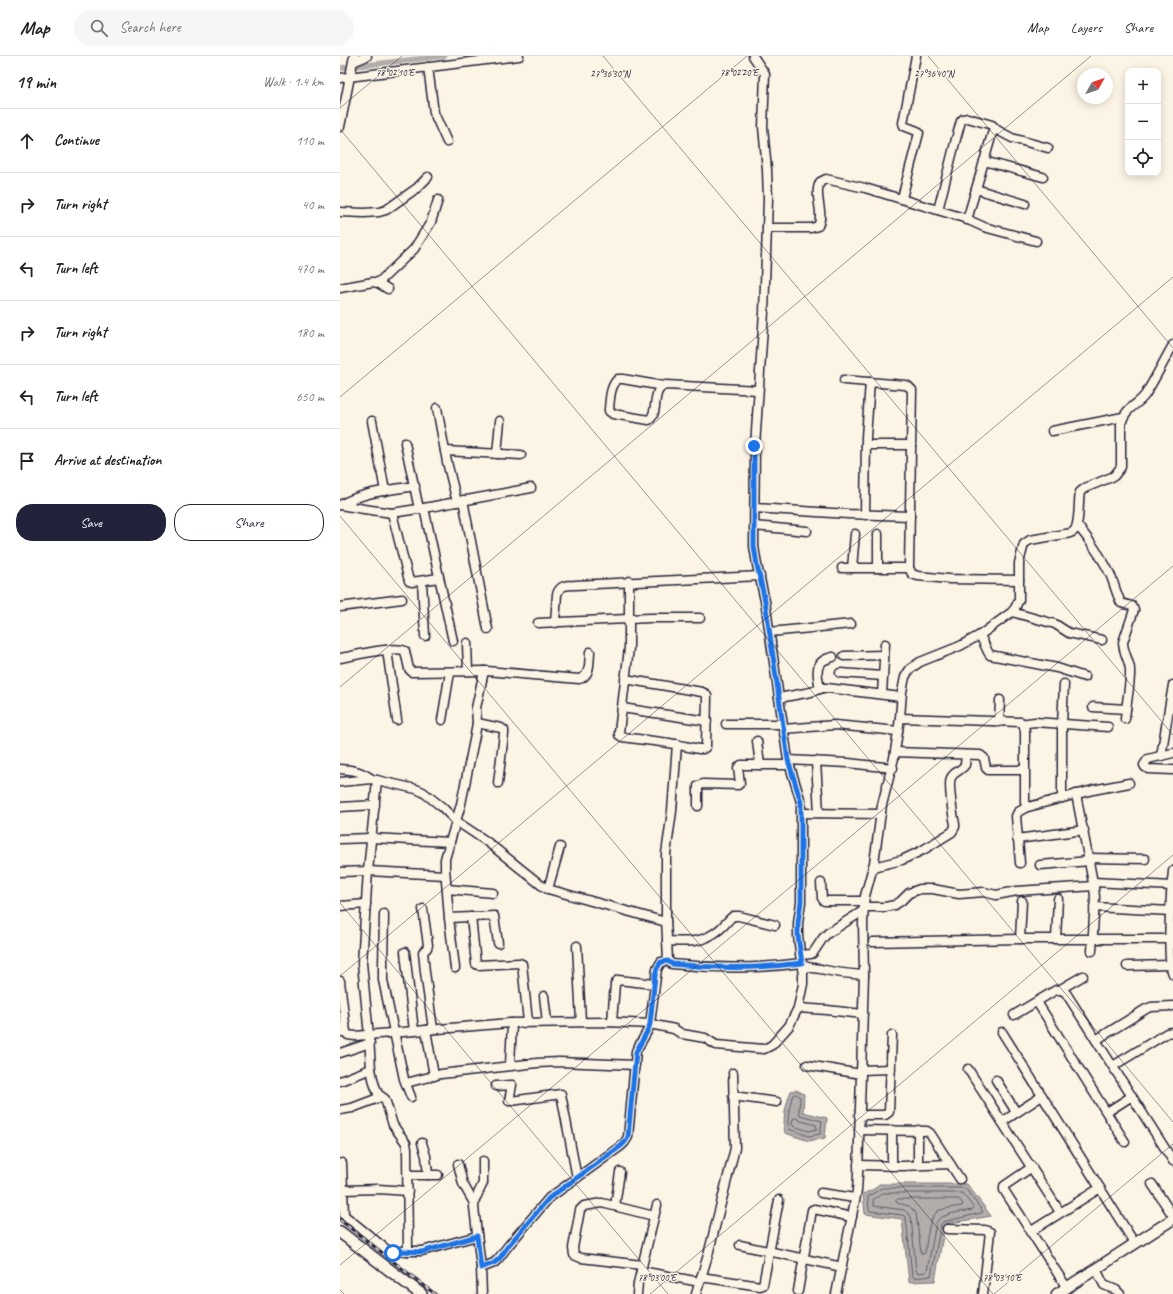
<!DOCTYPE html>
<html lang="en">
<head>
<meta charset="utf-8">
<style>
	:root { --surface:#fff; --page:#f6f6f6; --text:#202124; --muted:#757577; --line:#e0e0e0; --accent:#22223b }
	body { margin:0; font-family:Caveat,sans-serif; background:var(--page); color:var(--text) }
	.controls { position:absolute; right:12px; top:12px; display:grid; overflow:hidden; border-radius:8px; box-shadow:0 2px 10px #0003 }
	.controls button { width:36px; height:36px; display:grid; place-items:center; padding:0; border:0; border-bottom:1px solid var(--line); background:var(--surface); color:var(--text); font:20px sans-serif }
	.compass { position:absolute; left:737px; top:12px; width:36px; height:36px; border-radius:50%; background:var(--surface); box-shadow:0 2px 10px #0003; rotate:50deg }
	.stop { position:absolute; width:12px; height:12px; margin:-9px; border:3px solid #1a73e8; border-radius:50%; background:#fff }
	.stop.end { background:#1a73e8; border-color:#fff; box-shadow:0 1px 4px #0008 }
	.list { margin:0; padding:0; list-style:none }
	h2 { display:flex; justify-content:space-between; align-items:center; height:52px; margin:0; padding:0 16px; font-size:17px }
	h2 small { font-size:13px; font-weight:400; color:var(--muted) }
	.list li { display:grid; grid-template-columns:26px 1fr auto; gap:12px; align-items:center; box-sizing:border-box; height:64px; padding:0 16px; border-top:1px solid var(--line) }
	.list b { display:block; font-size:15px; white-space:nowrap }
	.list em { font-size:13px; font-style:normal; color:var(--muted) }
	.actions { display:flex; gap:8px; padding:12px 16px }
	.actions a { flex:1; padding:9px 0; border:1px solid var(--accent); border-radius:16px; text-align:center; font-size:14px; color:var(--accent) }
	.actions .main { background:var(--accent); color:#fff }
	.icon { flex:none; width:22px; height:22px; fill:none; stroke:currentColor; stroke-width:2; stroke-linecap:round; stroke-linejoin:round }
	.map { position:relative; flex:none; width:833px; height:1238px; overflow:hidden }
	header { display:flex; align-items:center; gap:24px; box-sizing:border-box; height:56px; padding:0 20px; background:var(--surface); border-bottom:1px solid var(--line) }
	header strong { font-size:19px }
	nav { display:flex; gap:22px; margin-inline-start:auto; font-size:14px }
	.search { width:280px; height:36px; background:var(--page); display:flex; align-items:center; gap:10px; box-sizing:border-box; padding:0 14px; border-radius:22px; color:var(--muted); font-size:15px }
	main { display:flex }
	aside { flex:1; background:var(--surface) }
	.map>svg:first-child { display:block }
	.water { fill:#b2adab; stroke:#78757e }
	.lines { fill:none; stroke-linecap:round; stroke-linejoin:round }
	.shore { stroke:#5c5a68; stroke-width:1 }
	.canal { stroke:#b2adab; stroke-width:5.5 }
	.minor-casing { stroke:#22223b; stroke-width:11 }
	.major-casing { stroke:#22223b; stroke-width:13 }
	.highway-casing { stroke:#22223b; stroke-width:14 }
	.minor { stroke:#fcf5e5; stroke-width:8 }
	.major { stroke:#fcf5e5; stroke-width:10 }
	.highway { stroke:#fcf5e5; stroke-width:11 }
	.rail-casing { stroke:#22223b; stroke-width:3 }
	.rail { stroke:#fcf5e5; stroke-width:1.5; stroke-dasharray:4.5; stroke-linecap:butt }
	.route { stroke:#1a73e8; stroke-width:5 }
	.ticks { fill:none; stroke:#22223b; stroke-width:1; stroke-opacity:0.45 }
	.ticks-label { font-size:10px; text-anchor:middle; fill:#22223b; stroke:#fcf5e5; stroke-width:3; stroke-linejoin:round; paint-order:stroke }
</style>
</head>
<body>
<header>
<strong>Map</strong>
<div class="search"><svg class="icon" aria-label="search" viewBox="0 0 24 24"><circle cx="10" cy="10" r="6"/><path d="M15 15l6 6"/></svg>Search here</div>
<nav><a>Map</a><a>Layers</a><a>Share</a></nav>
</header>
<main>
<aside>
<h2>19 min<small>Walk · 1.4 km</small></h2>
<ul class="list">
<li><svg class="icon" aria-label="ahead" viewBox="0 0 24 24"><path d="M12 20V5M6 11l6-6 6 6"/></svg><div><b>Continue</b></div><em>110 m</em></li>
<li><svg class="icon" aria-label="right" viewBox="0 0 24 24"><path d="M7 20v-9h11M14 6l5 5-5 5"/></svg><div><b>Turn right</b></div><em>40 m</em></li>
<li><svg class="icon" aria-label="left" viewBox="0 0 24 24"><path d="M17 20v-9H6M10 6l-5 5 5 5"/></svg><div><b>Turn left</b></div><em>470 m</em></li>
<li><svg class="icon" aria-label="right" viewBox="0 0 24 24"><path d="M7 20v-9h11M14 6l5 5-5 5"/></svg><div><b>Turn right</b></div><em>180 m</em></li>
<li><svg class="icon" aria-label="left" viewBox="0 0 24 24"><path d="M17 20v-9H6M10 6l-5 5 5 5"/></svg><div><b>Turn left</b></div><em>650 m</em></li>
<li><svg class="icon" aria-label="arrive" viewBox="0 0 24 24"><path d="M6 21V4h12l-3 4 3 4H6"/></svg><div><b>Arrive at destination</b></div></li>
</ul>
<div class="actions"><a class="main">Save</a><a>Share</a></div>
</aside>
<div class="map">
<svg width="833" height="1238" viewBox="0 0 833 1238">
	<rect width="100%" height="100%" fill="#fcf5e5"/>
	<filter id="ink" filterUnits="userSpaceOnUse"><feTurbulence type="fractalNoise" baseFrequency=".025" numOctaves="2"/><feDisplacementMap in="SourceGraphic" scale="8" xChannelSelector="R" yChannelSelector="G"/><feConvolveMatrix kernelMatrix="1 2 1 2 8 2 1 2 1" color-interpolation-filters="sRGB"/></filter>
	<g filter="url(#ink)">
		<g class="water">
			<path d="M 456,1034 L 464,1038 L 463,1056 L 487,1062 L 485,1082 L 469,1085 L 445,1077 C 442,1066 446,1046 451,1035 Z"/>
			<polygon points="539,1128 627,1128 651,1160 605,1168 595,1225 569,1226 562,1163 525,1158 523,1138 534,1133"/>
		</g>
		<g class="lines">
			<g class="shore">
				<path d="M 456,1038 L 460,1041 L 459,1055 L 460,1059 L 482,1065 L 480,1078 L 469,1080 L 449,1073 C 446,1067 450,1046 453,1039 Z"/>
				<polygon points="456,1062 461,1065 476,1069 477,1073 469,1075 453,1070 452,1068 453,1063"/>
				<polygon points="542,1132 625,1132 643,1156 641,1157 603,1166 601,1168 591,1220 574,1222 572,1220 566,1161 562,1159 530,1155 529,1153 528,1141"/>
				<path d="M 544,1137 L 622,1137 L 634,1152 L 632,1154 C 622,1156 601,1157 596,1167 L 587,1215 L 586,1216 L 578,1217 L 576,1215 L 571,1160 L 564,1154 L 534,1150 L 533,1144 Z"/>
				<path d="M 558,1143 L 619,1143 L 623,1148 L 622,1150 C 615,1151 607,1152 600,1154 C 588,1159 587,1185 585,1197 L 583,1198 L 581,1197 L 576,1157 L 569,1150 L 557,1147 L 556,1145 Z"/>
			</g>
			<polyline class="canal" points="0,12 104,0"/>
			<defs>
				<g id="minor">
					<path d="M 413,0 L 425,18 L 423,71 L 427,114 L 428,143 L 424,256 L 415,390 L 414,490 L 417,509 L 425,545 L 448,704 L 461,746 L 461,846 L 458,867 L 458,880 L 461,904 L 463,909 C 470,913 478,912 485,914 C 498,917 510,918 524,919"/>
					<polyline points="13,6 27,0"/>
					<polyline points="88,11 94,57 107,86"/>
					<polyline points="0,22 179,0"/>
					<polyline points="0,71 14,0"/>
					<polyline points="644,105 703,121"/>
					<polyline points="636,133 685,148"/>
					<polyline points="562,142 579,77 577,75 564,70 563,67 576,0"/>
					<polyline points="598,154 616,83 621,65 623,63 628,62 652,69 657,74 672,82 708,92"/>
					<polyline points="0,156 24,157 39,156 46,154 77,132 88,121"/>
					<polyline points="627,164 654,71"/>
					<path d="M 427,172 L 471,172 L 478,170 C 485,157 473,139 480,126 L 486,123 L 490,124 L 525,132 L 624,162 L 644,171 L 696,185"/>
					<polyline points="38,227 74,193 91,166 98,144"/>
					<polyline points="0,232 33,226 38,227 48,233"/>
					<polyline points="504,324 565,329 568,330 572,334 569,512 572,518 578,520 609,523 679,524"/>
					<path d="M 323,330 L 283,323 L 278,323 C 270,330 270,343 269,353 L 269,355 L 273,358 L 309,364 C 320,356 310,333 326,329 L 418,334"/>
					<polyline points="97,352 107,406 117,446"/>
					<polyline points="32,365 45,435"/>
					<polyline points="712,375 783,361"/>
					<polyline points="65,387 79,453"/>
					<polyline points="526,389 571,389"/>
					<polyline points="105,395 181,399"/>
					<polyline points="157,398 160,365"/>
					<polyline points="123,444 148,573"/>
					<polyline points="0,449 24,453 52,457 84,452 191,432"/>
					<path d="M 0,449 C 23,436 49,434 75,430"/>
					<polyline points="84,452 113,585"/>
					<polyline points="415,452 508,458 570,460"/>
					<polyline points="52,457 69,525 72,526 99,522"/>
					<polyline points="525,459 526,381 530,326"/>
					<path d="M 737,469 C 748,482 763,503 770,518 C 774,527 776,537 781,547 L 792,550 L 794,554 L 783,586 C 783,596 789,604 790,613 C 791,627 786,648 785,663"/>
					<polyline points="414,470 467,475"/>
					<polyline points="502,512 569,512"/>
					<polyline points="512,512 515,478"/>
					<polyline points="538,512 538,478"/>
					<polyline points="82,525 85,580"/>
					<polyline points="0,551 62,543"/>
					<polyline points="672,556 715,568 729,577 762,584"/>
					<polyline points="198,567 310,562 360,562"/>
					<path d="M 215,567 L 217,538 C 220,529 227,529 235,529 L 420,520"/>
					<polyline points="430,576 511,568"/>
					<polyline points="640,579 648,596 650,599 717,612 745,621"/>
					<polyline points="127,587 128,615"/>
					<polyline points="47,594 57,664"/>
					<polyline points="504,600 544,599"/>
					<path d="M 0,602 C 13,600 55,589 65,595 L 69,613 L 72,616 L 147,615 L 239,623 C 251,620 249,606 250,596"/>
					<polyline points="500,617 543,620"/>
					<polyline points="285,623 362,636 366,638 367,640 366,691 363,693 359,693 329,687 282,681 279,679 279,676 289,592 289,525"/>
					<path d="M 480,633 C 477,618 473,605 493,601"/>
					<polyline points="542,638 545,588"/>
					<polyline points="439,642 471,636 482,632 487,632 561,641"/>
					<polyline points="753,651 786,653"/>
					<polyline points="282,652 367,665"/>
					<polyline points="560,662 681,666 683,667 685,675 685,746 686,750 688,751 753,734 789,727"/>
					<polyline points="102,664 110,616"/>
					<polyline points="659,666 660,644"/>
					<polyline points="137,667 161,672 164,674 164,678 158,727"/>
					<polyline points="386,668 442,668"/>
					<polyline points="684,670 687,667 695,666 768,671"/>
					<polyline points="443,673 495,669 558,675"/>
					<polyline points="417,685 420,709"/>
					<path d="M 337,688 L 332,755 L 326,798 L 326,862 L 328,905 L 332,908 C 377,913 416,913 462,907"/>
					<polyline points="555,696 640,699 644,702 646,712 648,714 684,714"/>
					<polyline points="833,697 808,703 804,709 805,711 808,713 833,714"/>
					<polyline points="821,700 833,629"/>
					<polyline points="448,704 508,707 553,712"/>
					<polyline points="476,705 479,757"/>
					<path d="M 0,713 C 14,714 20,715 32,723"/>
					<polyline points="37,724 28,815 22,907 29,980 31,1013 34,1027 38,1038 45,1043 53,1069 66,1087 67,1093 68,1195"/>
					<polyline points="0,726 32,723 76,733 83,736 102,751 116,765 146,785 201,829 208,833 326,866"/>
					<polyline points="736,738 754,832 755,841 752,895"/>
					<polyline points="722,742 722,668 724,628"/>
					<polyline points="358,750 358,730 363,728 398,729 400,727 398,712 401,709 449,709"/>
					<polyline points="0,751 35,749"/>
					<polyline points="461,757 541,758"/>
					<polyline points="0,783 31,782 110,786"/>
					<polyline points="677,783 744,774"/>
					<polyline points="749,802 805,803"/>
					<polyline points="680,807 676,760 678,756 687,751"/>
					<polyline points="700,809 750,805"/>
					<path d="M 533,811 L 562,804 L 583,794 L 612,776 L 615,771 L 615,768 C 613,760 608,728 611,722 C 613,716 622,714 625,709 L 626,699"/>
					<path d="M 833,815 C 831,833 826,905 833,918"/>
					<polyline points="0,816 28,815 105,819"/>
					<polyline points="753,826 833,830"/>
					<polyline points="481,827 482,842 484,845 524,845"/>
					<polyline points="107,833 153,837"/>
					<polyline points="208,833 220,791"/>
					<polyline points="0,850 26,848"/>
					<polyline points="524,851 545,851 555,849 561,845 569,837 580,833 593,833 619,838 644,836 656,839 677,835 754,830"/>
					<polyline points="754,851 831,855"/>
					<polyline points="83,853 88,889 87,892 83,896 85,916 93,973"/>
					<polyline points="44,858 43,911 43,924 64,1023 71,1041"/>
					<polyline points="131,861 136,908 138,909 179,907 182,908 188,966"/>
					<polyline points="109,862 154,860 158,887"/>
					<polyline points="680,883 682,845"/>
					<polyline points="716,883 718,843"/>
					<path d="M 327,885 C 348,886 362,888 380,873 C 385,869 388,864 393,860 L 399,860 L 435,869"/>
					<polyline points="533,886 680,883 833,883"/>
					<polyline points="237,890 241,965"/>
					<polyline points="65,896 74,975"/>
					<polyline points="460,899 471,898 473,897 483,882 488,877 523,855"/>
					<polyline points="787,910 831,909"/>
					<polyline points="115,912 109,862 105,812 105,803 121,748 135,679 137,667 136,652 144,615"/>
					<polyline points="0,925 6,976"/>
					<polyline points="719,934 743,920"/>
					<polyline points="204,940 207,966"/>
					<polyline points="697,946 785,1086"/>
					<polyline points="458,952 487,954 523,958"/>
					<polyline points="674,959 716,934 722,934 726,937 833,1105"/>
					<polyline points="272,966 275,928 278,924 314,928"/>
					<polyline points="86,974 94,1020"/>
					<polyline points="0,976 4,975 8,979 15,980 170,967 267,966 310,968 334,973 342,978 365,982 376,989 424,993 432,989 441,979 449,970 458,952 463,928 463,909"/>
					<polyline points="662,976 795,1188"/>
					<polyline points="756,984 806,953 811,951 833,950"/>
					<polyline points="0,997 30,987"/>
					<polyline points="170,1009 172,967"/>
					<polyline points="467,1009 521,1018"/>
					<polyline points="773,1010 827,977 833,976"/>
					<polyline points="628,1013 720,1156"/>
					<polyline points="521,1014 551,1013"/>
					<polyline points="656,1024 676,1056"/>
					<polyline points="0,1025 31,1013"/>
					<polyline points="66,1027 101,1018 197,1007 219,1006 295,1009"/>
					<polyline points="156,1030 172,1029 169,1045 171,1045 221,1038 237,1122"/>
					<polyline points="393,1040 437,1046"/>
					<polyline points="0,1054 12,1052 41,1041"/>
					<polyline points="767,1056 792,1040"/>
					<polyline points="519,1059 545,1059 549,1056 552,979"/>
					<polyline points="662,1066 702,1040"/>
					<polyline points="519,1074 587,1075 590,1077 620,1123"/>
					<polyline points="578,1074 578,1109"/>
					<polyline points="82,1087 86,1100 88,1119"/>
					<polyline points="2,1107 4,1159 51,1197 55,1197 61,1195 82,1195 137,1180"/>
					<polyline points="118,1108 123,1128 134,1147"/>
					<polyline points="518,1109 563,1110 610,1108"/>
					<polyline points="552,1110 552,1074"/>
					<polyline points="692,1111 664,1130 664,1134 727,1232"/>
					<polyline points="68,1119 98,1119"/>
					<polyline points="812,1128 833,1160"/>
					<polyline points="3,1134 38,1133 68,1135"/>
					<polyline points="481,1137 515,1142"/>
					<polyline points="275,1150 280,1116"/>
					<polyline points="607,1173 645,1174 650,1176 643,1238"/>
					<polyline points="690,1176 760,1132"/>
					<polyline points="400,1189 502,1211"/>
					<polyline points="302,1209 241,1202 234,1199 233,1192 240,1154 244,1150 262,1147 314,1160"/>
					<polyline points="141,1212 154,1207 159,1202 168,1190 209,1142 281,1090 285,1086 288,1081 296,995 308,974 310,968 317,913 321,906 328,905"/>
					<polyline points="756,1213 764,1229 776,1234 780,1238"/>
					<polyline points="301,1215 360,1226"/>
					<polyline points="361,1221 420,1230 423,1229 439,1144"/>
					<polyline points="458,1235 472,1154 474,1153 512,1161"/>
					<polyline points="142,1238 141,1212 134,1151 135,1144 143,1127 143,1105"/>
					<polyline points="297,1238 298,1227 317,1149"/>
					<polyline points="356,1238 368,1199 395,1092 393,1017"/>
					<path d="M 496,1238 L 517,1135 L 518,1118 L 524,919 L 523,867 L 524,849 L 525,840 L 534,807 L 542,749 L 554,702 L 560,662 L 562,636 L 565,621 L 570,613 L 580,606 L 620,590 L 640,579 L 672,556 L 675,552 L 679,544 L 679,507 L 684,488 L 690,484 L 725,478 C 728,478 731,477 734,475 C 740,468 738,446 740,436 L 745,432 L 774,420 L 781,411 L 781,368 C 786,350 796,351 805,339 C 815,323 824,305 833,289"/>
				</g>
				<polyline id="major" points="717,1238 833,1163"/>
				<polyline id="highway" points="0,1176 81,1238"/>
			</defs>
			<use href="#minor" class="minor-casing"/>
			<use href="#major" class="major-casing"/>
			<use href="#highway" class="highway-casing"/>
			<use href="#minor" class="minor"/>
			<use href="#major" class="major"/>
			<use href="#highway" class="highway"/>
			<defs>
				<polyline id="rail" points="0,1164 95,1238"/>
			</defs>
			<use href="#rail" class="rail-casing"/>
			<use href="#rail" class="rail"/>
		</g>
	</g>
	<g class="lines" filter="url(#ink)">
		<path class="route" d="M 53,1197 L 61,1195 L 82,1196 L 137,1180 L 141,1212 L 154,1207 L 160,1202 L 168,1190 L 209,1142 L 281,1090 L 285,1086 L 288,1081 L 296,996 L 308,974 L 310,968 L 315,920 L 317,912 L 321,906 L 328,905 L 332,908 C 377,913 416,913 462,907 L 458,880 L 458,867 L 461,846 L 461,746 L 448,704 L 425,545 L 417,509 L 414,490 L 414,390"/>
	</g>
	<path class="ticks" d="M 263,0 L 833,679M 588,0 L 833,292M 0,52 L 62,0M 0,73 L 833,1066M 0,341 L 407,0M 0,460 L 653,1238M 0,631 L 751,0M 0,847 L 328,1238M 0,920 L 833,221M 0,1209 L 833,510M 0,1234 L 4,1238M 310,1238 L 833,799M 654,1238 L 833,1088"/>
	<g class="ticks-label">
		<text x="55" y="20">78°02'10"E</text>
		<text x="399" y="20">78°02'20"E</text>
		<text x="270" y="21">27°36'30"N</text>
		<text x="594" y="21">27°36'40"N</text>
		<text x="317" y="1225">78°03'00"E</text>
		<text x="662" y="1225">78°03'10"E</text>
	</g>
</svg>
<div class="controls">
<button>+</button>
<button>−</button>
<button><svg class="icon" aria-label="locate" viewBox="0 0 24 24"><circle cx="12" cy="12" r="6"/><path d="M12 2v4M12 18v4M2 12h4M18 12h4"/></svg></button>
</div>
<svg class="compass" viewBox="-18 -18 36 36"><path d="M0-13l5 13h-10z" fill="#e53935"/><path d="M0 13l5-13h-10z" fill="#757577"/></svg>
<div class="stop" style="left:53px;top:1197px"></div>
<div class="stop end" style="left:414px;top:390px"></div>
</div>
</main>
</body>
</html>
